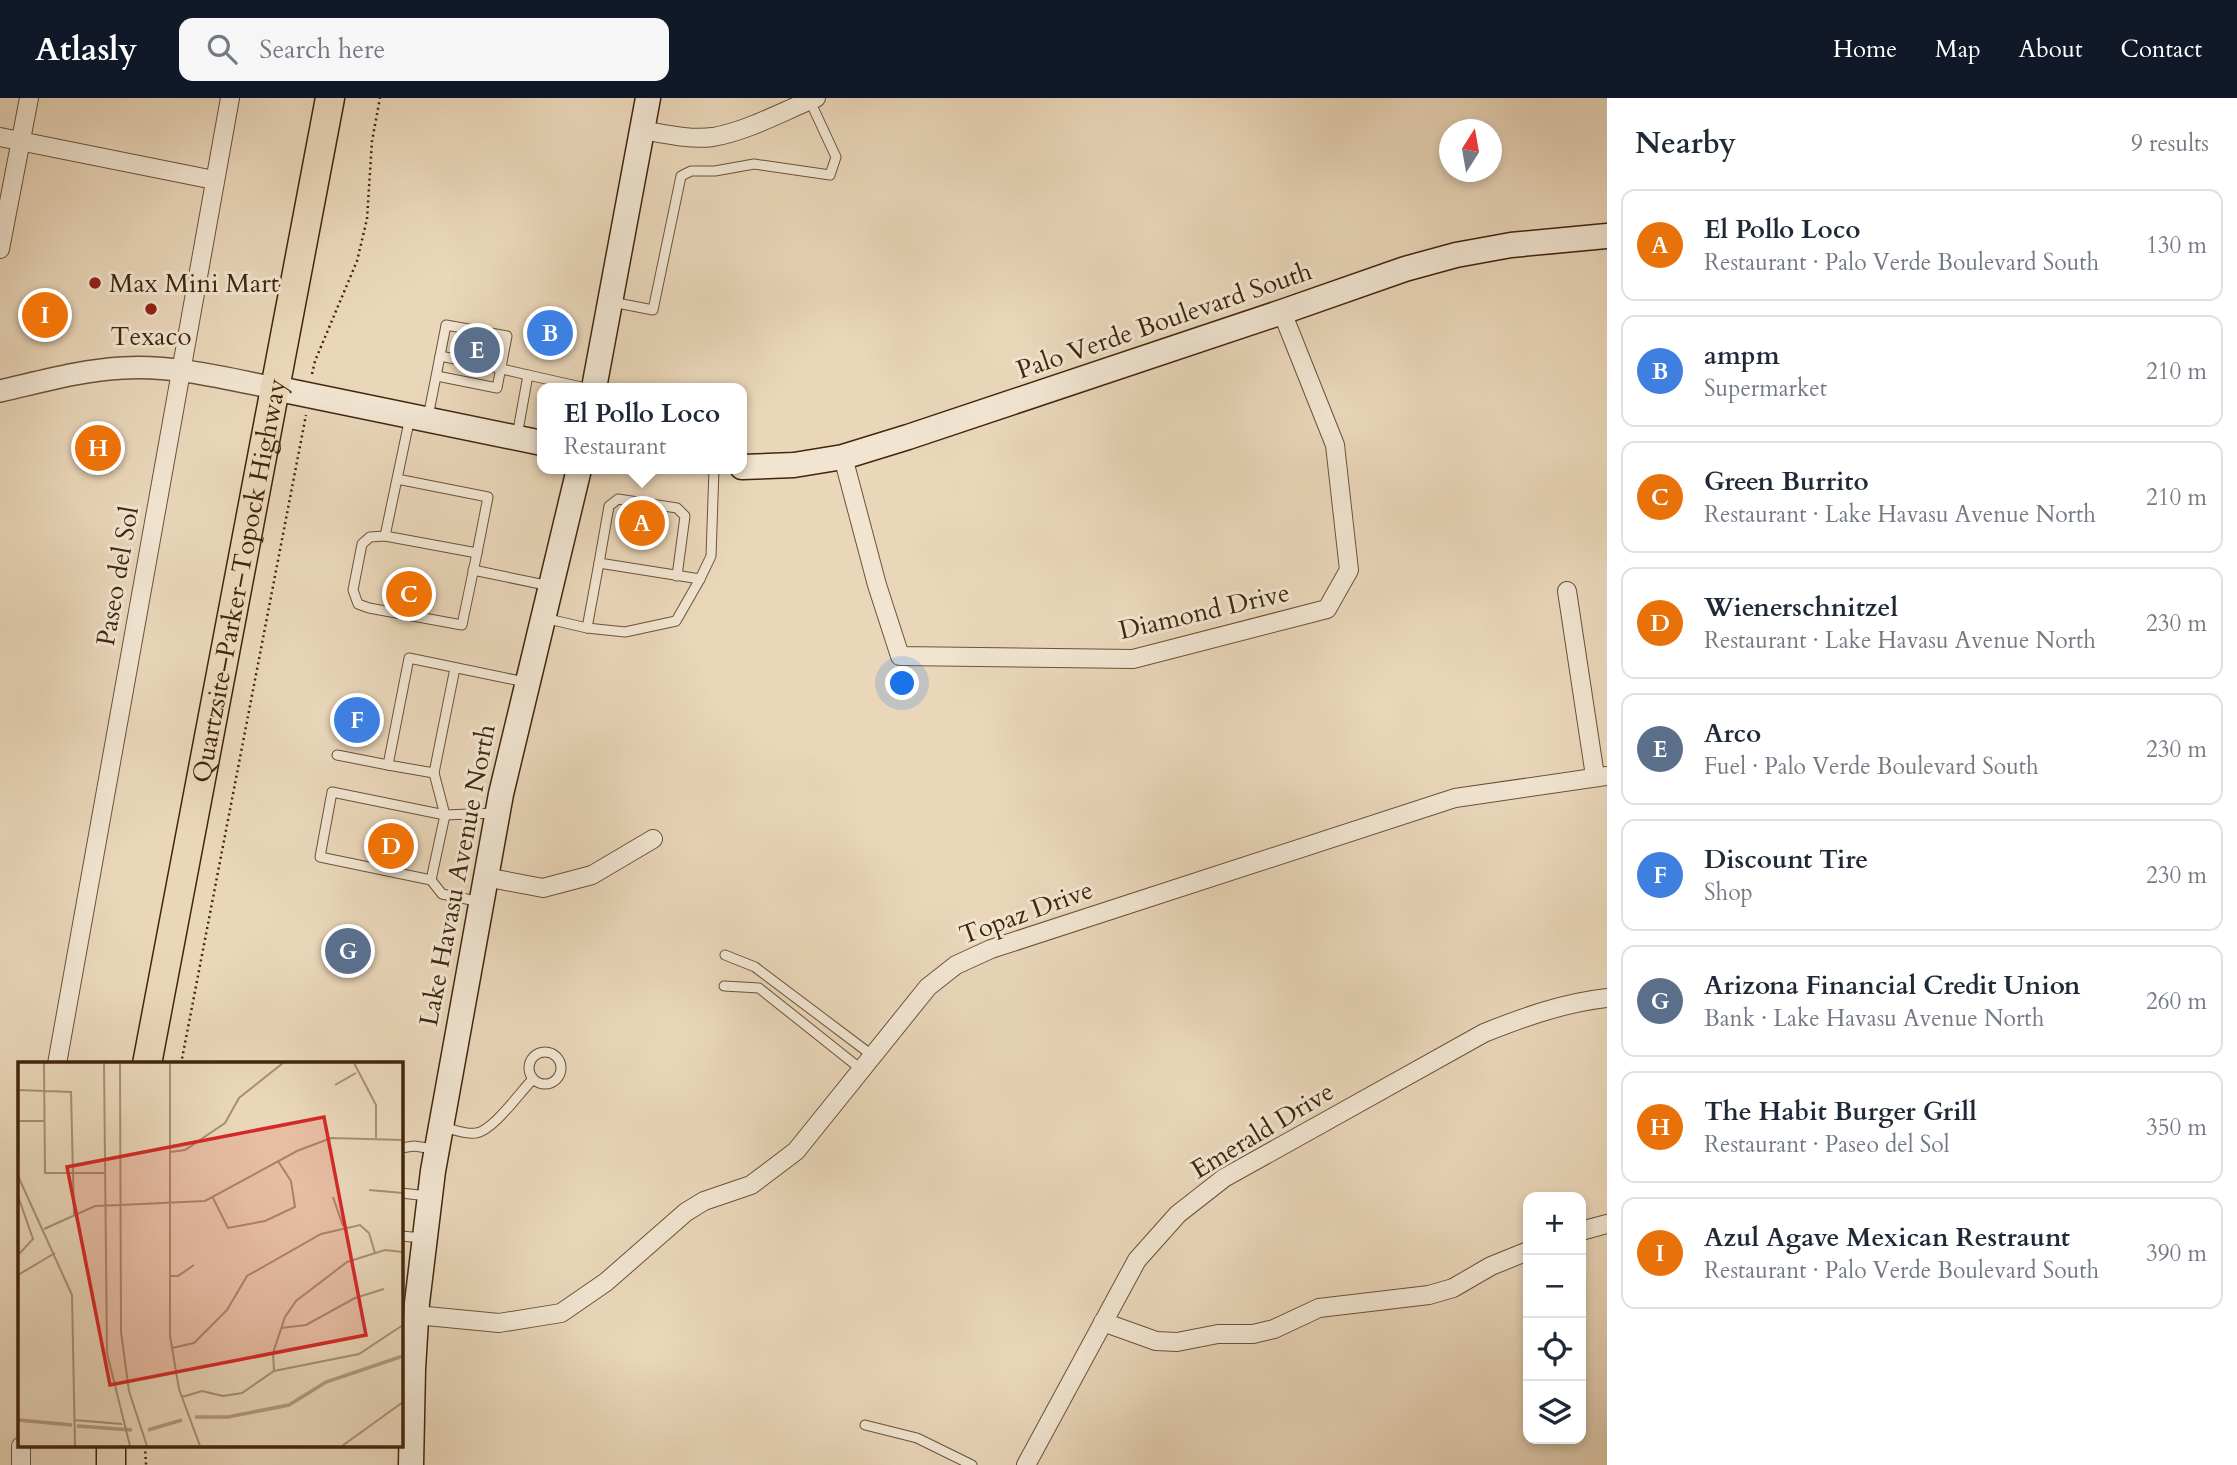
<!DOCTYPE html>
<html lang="en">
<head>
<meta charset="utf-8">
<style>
	:root { --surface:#fff; --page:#f6f6f7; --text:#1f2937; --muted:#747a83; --line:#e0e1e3; --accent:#111827 }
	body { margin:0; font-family:Cardo,serif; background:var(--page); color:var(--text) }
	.controls { position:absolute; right:21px; bottom:21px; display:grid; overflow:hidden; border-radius:14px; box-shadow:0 4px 10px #0003 }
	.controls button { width:63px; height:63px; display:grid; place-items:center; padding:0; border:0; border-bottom:2px solid var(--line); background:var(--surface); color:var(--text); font:35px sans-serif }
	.compass { position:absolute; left:1439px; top:21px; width:63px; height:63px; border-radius:50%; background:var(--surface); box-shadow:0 4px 10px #0003; rotate:11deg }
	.you { position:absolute; left:903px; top:586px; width:24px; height:24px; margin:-18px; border:5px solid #fff; border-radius:50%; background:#1a73e8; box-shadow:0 0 0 10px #1a73e833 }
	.badge { display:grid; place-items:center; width:46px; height:46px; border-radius:50%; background:var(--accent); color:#fff; font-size:23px; font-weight:700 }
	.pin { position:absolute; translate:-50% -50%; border:4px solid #fff; box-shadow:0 2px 7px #0006 }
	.popup { position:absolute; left:537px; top:285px; width:210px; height:91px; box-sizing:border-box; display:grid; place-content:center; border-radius:14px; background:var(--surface); filter:drop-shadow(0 2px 5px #0005); font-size:23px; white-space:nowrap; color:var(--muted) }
	.popup b { font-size:26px; color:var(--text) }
	.popup::after { content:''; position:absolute; left:50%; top:100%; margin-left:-14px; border:14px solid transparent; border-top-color:var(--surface) }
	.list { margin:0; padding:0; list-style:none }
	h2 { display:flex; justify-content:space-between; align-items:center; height:91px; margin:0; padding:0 28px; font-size:30px }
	h2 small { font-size:23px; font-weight:400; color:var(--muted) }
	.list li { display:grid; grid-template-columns:46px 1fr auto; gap:21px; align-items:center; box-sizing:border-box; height:112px; margin:0 14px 14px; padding:0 14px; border:2px solid var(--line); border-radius:14px }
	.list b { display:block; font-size:26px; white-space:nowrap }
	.list p { margin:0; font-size:23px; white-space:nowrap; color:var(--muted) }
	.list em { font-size:23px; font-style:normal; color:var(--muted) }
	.icon { flex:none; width:38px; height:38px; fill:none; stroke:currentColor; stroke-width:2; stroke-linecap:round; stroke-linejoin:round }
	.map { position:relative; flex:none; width:1607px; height:1367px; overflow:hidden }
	header { display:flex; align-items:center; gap:42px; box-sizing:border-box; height:98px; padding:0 35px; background:var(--accent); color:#fff }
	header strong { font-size:33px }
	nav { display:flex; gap:38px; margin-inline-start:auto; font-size:24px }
	.search { width:490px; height:63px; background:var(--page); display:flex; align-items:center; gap:18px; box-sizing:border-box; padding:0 24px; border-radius:14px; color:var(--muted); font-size:26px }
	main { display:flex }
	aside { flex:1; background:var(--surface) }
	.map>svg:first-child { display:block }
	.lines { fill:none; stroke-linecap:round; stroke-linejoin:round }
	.service-casing { stroke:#6c5238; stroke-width:11 }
	.minor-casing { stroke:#6c5238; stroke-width:20 }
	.tertiary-casing { stroke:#6c5238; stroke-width:24 }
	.secondary-casing { stroke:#42260c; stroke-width:27 }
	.trunk-casing { stroke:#42260c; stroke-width:31 }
	.path { stroke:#42260c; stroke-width:2.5; stroke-dasharray:2 3.5; stroke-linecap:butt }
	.service { stroke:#f1e5d2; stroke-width:9 }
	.minor { stroke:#f1e5d2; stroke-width:18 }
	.tertiary { stroke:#f1e5d2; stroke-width:21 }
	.secondary { stroke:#f1e5d2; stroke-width:24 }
	.trunk { stroke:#ead7ba; stroke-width:28 }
	.poi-dot { fill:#8f2418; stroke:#f1e5d2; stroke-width:2.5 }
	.labels { text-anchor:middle; stroke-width:6; stroke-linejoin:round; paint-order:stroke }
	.poi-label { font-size:26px; fill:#42260c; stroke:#f1e5d2; text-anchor:start }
	.street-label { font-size:26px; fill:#42260c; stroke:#f1e5d2 }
	.inset-river { fill:none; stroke:#b19b7f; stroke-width:3.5 }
	.inset-road { fill:none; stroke:#a79074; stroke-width:2 }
	.view { fill:#d62828; fill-opacity:0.15; stroke:#d62828; stroke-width:3.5 }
	.inset-edge { fill:none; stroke:#42260c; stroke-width:3.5 }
</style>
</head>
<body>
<header>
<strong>Atlasly</strong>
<div class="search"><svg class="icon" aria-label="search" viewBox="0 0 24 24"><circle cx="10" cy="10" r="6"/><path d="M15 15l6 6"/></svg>Search here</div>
<nav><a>Home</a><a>Map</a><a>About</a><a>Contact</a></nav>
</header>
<main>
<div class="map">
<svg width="1607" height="1367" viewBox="0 0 1607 1367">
	<rect width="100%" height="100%" fill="#ead7ba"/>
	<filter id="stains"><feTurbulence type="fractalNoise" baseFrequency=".00286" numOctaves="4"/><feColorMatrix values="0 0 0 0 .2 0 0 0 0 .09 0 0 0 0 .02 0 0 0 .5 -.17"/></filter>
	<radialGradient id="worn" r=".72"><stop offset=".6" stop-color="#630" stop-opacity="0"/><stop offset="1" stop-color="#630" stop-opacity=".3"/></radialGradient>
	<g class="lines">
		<defs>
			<g id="service">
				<polyline points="612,204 653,212 681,78 691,73 715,73 754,66 830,77 836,59 810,3"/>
				<polyline points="489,268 528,277"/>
				<polyline points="437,278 497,290 507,238 446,227 440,258"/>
				<polyline points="428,319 440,258 460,262"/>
				<polyline points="517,338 528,277 586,290"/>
				<polyline points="397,381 488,399 477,455 385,438 410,319"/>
				<polyline points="385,438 370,439 362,446 353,492 358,506 369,510 462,527 477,455"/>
				<polyline points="599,465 609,408 618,401 677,410 685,418 677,478"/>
				<polyline points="473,472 550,488"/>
				<polyline points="544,520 587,530 625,534 676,523 700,481 711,458 714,371"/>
				<polyline points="587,530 599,465 700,481"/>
				<polyline points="455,570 434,675 388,667 409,560 525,584"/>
				<polyline points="337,657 388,667"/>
				<polyline points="431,782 445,717 434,675"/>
				<polyline points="481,804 442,796 431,782 320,759 332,694 445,717 495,715"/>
				<polyline points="725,857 755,869 873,958"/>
				<polyline points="724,888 759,890 862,972"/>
				<circle cx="545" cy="970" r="16"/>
				<path d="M 443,1029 C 452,1031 467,1037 476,1035 C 493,1033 520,994 533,981"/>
				<polyline points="401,1050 414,1048 434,1051"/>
				<polyline points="401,1095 428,1098"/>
				<polyline points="401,1138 423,1140"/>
				<polyline points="865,1327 917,1340 972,1367"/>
			</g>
			<g id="minor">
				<path d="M 642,32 C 665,36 690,42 713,39 C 748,33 783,13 816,0"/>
				<polyline points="0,39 214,82"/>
				<polyline points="0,151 29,0"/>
				<polyline points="843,359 877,487 900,558 1133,561 1327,511 1349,472 1335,347 1282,214"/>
				<polyline points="1567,493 1595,678"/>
				<polyline points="485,779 543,790 592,777 653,741"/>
				<polyline points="57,966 230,0"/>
				<polyline points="1581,1133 1607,1126"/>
				<polyline points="416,1217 499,1225 561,1215 606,1184 686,1114 704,1103 751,1087 796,1053 928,889 956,867 991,851 1455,700 1607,678"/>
				<polyline points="1103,1224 1156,1243 1177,1244 1218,1236 1253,1236 1274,1231 1319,1210 1429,1197 1453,1190 1491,1168 1528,1153"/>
				<polyline points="21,1367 21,1348"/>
				<path d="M 1026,1367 L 1137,1162 L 1178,1116 L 1224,1080 L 1484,935 C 1524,919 1563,905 1607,900"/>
			</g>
			<path id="tertiary" d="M 0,293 C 40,284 82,272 123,270 C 174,267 225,280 274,290"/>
			<g id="secondary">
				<polyline points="274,290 542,345"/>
				<polyline points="594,290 648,0"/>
				<polyline points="742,369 794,367 843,359 908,339 1282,214 1405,171 1456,157 1511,147 1607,138"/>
				<polyline points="411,1367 413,1271 417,1205 433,1073 501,696 579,371"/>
			</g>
			<g id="trunk">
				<path id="s1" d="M 147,966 L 330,0"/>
				<polyline points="111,1348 111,1367"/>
			</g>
		</defs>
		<use href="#service" class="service-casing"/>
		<use href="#minor" class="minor-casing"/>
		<use href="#tertiary" class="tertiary-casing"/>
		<use href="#secondary" class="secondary-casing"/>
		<use href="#trunk" class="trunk-casing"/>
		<g class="path">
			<polyline points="312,276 315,263 357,163 367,121 372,43 380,0"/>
			<polyline points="181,966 306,317"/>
			<polyline points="145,1348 146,1367"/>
		</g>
		<use href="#service" class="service"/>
		<use href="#minor" class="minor"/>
		<use href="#tertiary" class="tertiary"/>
		<use href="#secondary" class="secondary"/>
		<use href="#trunk" class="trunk"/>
	</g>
	<g class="poi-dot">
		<circle cx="95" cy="185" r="7"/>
		<circle cx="151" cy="211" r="7"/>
	</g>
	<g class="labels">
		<g class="poi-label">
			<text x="109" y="194">Max Mini Mart</text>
			<text x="151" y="247" text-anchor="middle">Texaco</text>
		</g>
		<g class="street-label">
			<text transform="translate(1164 222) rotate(-19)" y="9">Palo Verde Boulevard South</text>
			<text transform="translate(117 478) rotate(-80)" y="9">Paseo del Sol</text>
			<text dy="9" stroke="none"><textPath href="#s1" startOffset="492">Quartzsite–Parker–Topock Highway</textPath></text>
			<text transform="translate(1204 513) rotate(-13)" y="9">Diamond Drive</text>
			<text transform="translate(457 777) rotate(-79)" y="9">Lake Havasu Avenue North</text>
			<text transform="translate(1026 814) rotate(-20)" y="9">Topaz Drive</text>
			<text transform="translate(1262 1032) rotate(-31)" y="9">Emerald Drive</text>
		</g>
	</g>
	<g transform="translate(18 964)">
		<rect width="385" height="385" fill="#ead7ba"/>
		<path class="inset-river" d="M 177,355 L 210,355 L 271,343 L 308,320 L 385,294M 0,358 L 54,363M 59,364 L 114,368M 130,368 L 164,358"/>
		<path class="inset-road" d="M 26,1 L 27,111 L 86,111M 86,1 L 89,291 L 112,384M 102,1 L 103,270 L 111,329 L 129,384M 152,1 L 152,274 L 161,327 L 182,384M 336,1 L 358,43 L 358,76M 317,23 L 338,11M 0,28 L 53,30 L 56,153M 0,59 L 27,59M 153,90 L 167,88 L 207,61 L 221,36 L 265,1M 0,114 L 54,233 L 57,384M 351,128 L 385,131M 0,134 L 15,177 L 0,193M 315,135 L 325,164M 195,136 L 210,166 L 247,159 L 277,145 L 273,119 L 260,99M 102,143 L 187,139 L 279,89 L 313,76 L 385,78M 26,167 L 77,144 L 102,143M 0,213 L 37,191M 152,214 L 160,214 L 176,203M 263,266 L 288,263 L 337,236 L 366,227M 154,286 L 176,281 L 209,248 L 229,214 L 303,172 L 342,163 L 351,171 L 357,191M 256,309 L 255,291 L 267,255 L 278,239 L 329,200 L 367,188 L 385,190M 164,335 L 184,329 L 205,334 L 224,331 L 256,309 L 341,292 L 385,263M 56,358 L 104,362M 324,384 L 385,340"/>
		<path class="view" d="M 306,55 L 348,273 L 92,323 L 49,105 Z"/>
		<rect width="385" height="385" class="inset-edge"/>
	</g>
	<rect width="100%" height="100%" filter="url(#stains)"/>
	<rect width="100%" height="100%" fill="url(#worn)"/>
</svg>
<div class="controls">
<button>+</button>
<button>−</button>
<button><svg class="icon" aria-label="locate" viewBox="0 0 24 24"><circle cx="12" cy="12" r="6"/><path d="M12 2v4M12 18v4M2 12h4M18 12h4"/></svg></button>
<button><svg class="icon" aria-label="layers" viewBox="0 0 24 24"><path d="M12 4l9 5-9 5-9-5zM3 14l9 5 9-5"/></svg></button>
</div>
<svg class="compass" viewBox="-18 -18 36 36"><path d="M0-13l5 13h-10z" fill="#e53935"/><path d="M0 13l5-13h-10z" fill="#747a83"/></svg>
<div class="you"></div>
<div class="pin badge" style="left:642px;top:425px;background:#e8710a">A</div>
<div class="popup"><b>El Pollo Loco</b>Restaurant</div>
<div class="pin badge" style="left:550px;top:235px;background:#3f7fe0">B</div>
<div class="pin badge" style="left:409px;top:496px;background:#e8710a">C</div>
<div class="pin badge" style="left:391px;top:748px;background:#e8710a">D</div>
<div class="pin badge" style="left:477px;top:252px;background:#5c6f8a">E</div>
<div class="pin badge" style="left:357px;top:622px;background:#3f7fe0">F</div>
<div class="pin badge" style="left:348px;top:853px;background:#5c6f8a">G</div>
<div class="pin badge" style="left:98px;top:350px;background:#e8710a">H</div>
<div class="pin badge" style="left:45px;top:217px;background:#e8710a">I</div>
</div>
<aside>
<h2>Nearby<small>9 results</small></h2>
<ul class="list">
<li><span class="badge" style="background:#e8710a">A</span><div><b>El Pollo Loco</b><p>Restaurant · Palo Verde Boulevard South</p></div><em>130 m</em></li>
<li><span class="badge" style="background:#3f7fe0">B</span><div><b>ampm</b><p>Supermarket</p></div><em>210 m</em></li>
<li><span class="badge" style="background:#e8710a">C</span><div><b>Green Burrito</b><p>Restaurant · Lake Havasu Avenue North</p></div><em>210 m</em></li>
<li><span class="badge" style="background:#e8710a">D</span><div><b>Wienerschnitzel</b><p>Restaurant · Lake Havasu Avenue North</p></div><em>230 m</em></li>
<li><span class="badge" style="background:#5c6f8a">E</span><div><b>Arco</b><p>Fuel · Palo Verde Boulevard South</p></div><em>230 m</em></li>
<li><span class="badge" style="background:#3f7fe0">F</span><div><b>Discount Tire</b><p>Shop</p></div><em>230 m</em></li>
<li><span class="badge" style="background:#5c6f8a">G</span><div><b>Arizona Financial Credit Union</b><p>Bank · Lake Havasu Avenue North</p></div><em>260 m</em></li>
<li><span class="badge" style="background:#e8710a">H</span><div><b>The Habit Burger Grill</b><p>Restaurant · Paseo del Sol</p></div><em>350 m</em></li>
<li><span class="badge" style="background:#e8710a">I</span><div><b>Azul Agave Mexican Restraunt</b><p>Restaurant · Palo Verde Boulevard South</p></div><em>390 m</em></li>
</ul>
</aside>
</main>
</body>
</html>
